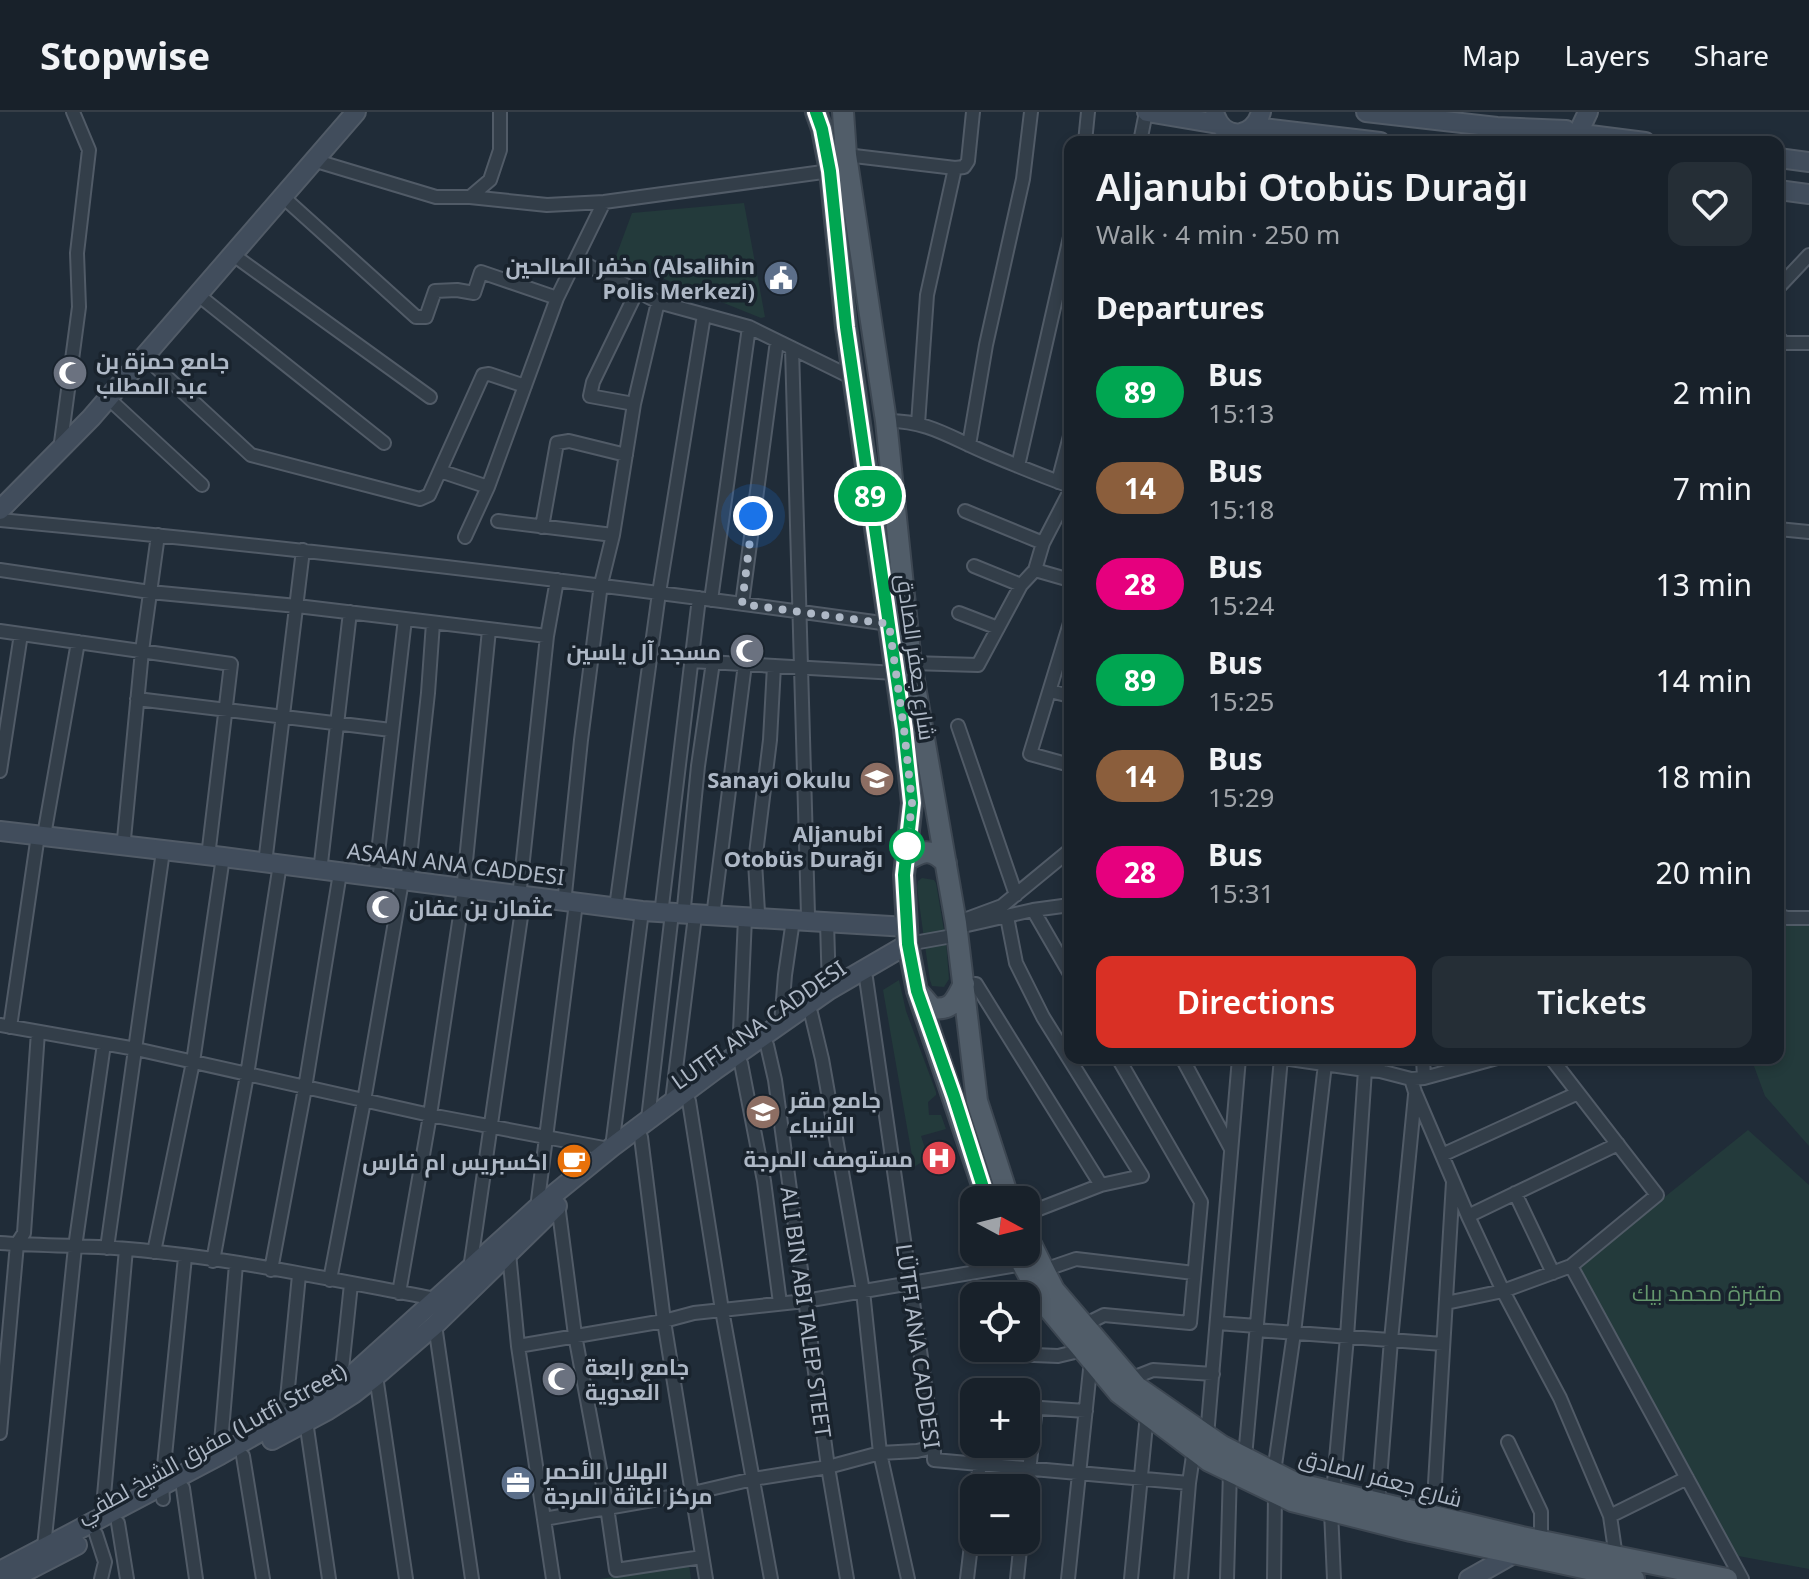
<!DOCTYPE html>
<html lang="en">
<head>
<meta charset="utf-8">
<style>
	body { margin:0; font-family:"Noto Sans",Cairo,sans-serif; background:#252e36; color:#f1f3f6; height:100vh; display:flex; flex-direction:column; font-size:30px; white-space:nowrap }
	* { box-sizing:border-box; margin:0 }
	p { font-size:26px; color:#9fa3a8 }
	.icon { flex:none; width:44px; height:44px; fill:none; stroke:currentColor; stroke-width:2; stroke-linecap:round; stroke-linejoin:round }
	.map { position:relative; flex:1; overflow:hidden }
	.details { position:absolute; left:1064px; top:24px; width:720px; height:928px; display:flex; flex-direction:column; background:#18212a; border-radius:16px; box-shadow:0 4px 12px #0003,0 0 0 2px #363e47 }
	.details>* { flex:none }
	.badge { padding:0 16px; border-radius:26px; font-size:28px; line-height:52px }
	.needle { width:52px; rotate:97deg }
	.controls { position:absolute; left:960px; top:1074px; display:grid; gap:16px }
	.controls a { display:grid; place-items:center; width:80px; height:80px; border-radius:16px; background:#18212a; box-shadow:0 4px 12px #0003,0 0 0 2px #363e47; font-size:40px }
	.you { position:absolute; width:40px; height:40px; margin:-20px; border:6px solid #fff; border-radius:50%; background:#1a73e8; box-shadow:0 0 0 12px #1a73e833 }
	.map>.badge { position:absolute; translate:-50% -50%; box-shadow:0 0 0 4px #fff }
	h2 { padding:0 32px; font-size:30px; line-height:72px }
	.round { display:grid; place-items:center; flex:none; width:84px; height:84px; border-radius:16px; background:#252e36 }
	.headline { display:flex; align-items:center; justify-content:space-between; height:136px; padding:0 32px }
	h1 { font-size:38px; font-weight:600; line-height:60px }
	.action { display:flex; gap:16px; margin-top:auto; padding:16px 32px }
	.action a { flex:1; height:92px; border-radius:16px; background:#d93025; color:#fff; font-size:32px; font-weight:600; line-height:92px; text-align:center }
	.action a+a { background:#252e36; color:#f1f3f6 }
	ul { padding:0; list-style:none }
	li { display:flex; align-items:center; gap:24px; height:96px; padding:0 32px }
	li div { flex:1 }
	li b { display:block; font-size:30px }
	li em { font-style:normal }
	li .badge { min-width:88px; font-weight:700; text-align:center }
	header { display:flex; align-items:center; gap:48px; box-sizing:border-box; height:112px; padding:0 40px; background:#18212a; border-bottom:2px solid #363e47 }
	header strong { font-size:38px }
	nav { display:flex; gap:44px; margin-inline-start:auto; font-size:28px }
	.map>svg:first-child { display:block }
	.green { fill:#233a3b }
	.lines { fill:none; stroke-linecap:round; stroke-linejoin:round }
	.street-casing { stroke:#515b67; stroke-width:16 }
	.secondary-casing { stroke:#515b67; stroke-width:22 }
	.primary-casing { stroke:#3d4752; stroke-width:24 }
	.street { stroke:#333e49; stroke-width:12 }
	.secondary { stroke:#414d5c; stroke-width:18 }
	.primary { stroke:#515d69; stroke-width:20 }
	.line-casing { stroke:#fff; stroke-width:18 }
	.line { stroke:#00a651; stroke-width:12 }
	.walk { stroke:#aeb8c6; stroke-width:8; stroke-dasharray:0 14.4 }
	.stop-dot { fill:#fff; stroke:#00a651; stroke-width:4 }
	.labels { text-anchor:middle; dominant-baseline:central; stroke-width:7; stroke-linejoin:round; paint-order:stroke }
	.poi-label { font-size:22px; font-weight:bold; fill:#aeb8c6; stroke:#19232d; text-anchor:end }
	.street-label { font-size:22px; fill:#aeb8c6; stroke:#19232d }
	.stop-label { font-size:22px; font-weight:bold; fill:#aeb8c6; stroke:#19232d; text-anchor:end }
	.park-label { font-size:22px; fill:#64976d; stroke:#19232d }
</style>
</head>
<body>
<header>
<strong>Stopwise</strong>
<nav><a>Map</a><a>Layers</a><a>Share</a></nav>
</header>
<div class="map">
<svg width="1809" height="1467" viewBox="0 0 1809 1467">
	<rect width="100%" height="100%" fill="#202c38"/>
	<path class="green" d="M744,91L765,205L761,206L615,147L632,101Z
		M922,766L934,768L936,771L945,824L924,827L917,775L918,769Z
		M1778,808L1809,809V1034L1765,984L1751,946H1778Z
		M946,829L949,867L944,875L932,874L930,868L925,834Z
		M899,868L906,899L936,980V983L928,990L929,1003H941L946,1017L921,1024L928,1046L914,1055L883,878Z
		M1748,1018L1809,1073V1457L1733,1443L1579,1154Z
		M689,1452L691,1467H600Z"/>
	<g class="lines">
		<defs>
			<path id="street" d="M1085,30L1088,0
				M1140,30L1146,0
				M846,43L955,56L927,183L918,312
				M313,48L436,85H470L547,93L604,90L830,59
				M955,56L964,55L968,49L973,0
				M282,84L416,205H426L435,179L457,178L474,181L481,160L557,186
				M470,85L490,68L500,38V0
				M232,142L430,285
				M576,147L658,190L749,215L853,266
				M1778,176L1809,143
				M197,182L384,331
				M1778,225L1784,231H1809
				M792,236L808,803
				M144,244L251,343L420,387L429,383L483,263L489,262L525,274
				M108,286L202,373
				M634,292L590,284L593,270L637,179
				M886,309C927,308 951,326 987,341C1015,353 1042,364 1070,374
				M969,333L986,233L1023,67L1031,0
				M60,338L79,195L77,141L89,38L73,0
				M1018,354L1070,125
				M440,359L488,375
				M1058,370L1070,324
				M965,399L1043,431
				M0,408C297,436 593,470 889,512
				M498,409L613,423
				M542,415L557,331L569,329L626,343
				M1778,417L1809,420
				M465,425L488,375L557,186L604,90
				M974,454L1021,473
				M0,458L150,480L297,494L547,524
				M1035,458L1070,468
				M711,488L749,215
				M742,492L777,229
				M959,501L998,516
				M1070,511L1030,642L1070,653
				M0,519L231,552L209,736
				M691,549L896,561
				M911,551L978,553L1021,473L1035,458L1043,431L1070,379
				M1050,579L1070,584
				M137,587L391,618
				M958,614L1016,783
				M0,659L21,522
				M45,718L78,530
				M124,727L142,539L158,423
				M266,743L303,438
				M321,751L350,500
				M376,758L405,507
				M408,763L428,581L433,511
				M464,769L489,518
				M520,776L547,524L557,468
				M565,782L581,628L601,472L613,423L634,292L658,190
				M617,788L659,481L704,203
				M662,794L699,486
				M684,795L698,654L713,550
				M714,797L745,552
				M1033,798L1070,862
				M758,800L755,750L770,628L774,554
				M1778,803L1787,806H1809
				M1007,805L1016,851L1043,905L1142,1064L1101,1073
				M827,810L829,878
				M956,811L1002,794L1070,738
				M963,814L1033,798L1070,793
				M908,832L958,823
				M866,866L934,1335V1348L1189,1371
				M964,872H976L1101,1073L1026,1102
				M811,901L822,947L863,1179L880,1341L908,1467
				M781,912L785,863L793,808
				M0,913L136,937L430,1003L609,1037
				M10,915L38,723
				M767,933L775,968L828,1355L847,1467
				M739,942L745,806
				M1182,946L1231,1037
				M1283,946L1365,958
				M1423,946L1424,966L1411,967L1415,980L1468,1104L1503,1179L1560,1286L1610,1404L1616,1445
				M1551,946L1657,1083L1571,1154L1742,1467
				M741,951L764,1069L780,1191
				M1380,959L1411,967
				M1424,966L1497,946
				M672,989L695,804
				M689,989L722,1198L771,1467
				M648,1007L672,801
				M641,1025L664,1209L706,1467
				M612,1035L642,799
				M1442,1043L1578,981
				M1515,1081L1553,1161
				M558,1092L575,1223L607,1395L616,1458L702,1445
				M537,1096L576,791
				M1468,1104L1618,1032
				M0,1131C43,1134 86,1133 128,1137C231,1146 334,1168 436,1187
				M107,1136L163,739
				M154,1140L193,950L223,745
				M509,1141L518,1234L553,1467
				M213,1149L247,963L280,752
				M470,1157L524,784
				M271,1158L305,976L340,761
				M1044,1158L1076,1147L1194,1161
				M330,1168L364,989L402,769
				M399,1181L430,1003L464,777
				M1446,1191L1503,1179L1571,1154
				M1217,1211L1257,1214
				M435,1213L472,1467
				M1084,1213L1104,1203L1190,1211L1201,1090L1118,946
				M1256,1218L1443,1232
				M518,1234L664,1209L694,1201L805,1189L1023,1152
				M990,1241L1058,1244L1083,1238
				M376,1264L406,1467
				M1130,1267L1153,1258L1213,1262
				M340,1276L351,1172
				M1026,1295L1086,1299
				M285,1307L299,1163
				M306,1309L329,1467
				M0,1321L17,1132L24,1121L38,920
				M1207,1324L1239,946
				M1508,1330L1541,1400V1429
				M220,1343L236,1152
				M243,1344L263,1467
				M1245,1345L1281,946
				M1274,1360L1294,1221L1325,952
				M183,1376L196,1467
				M977,1376L982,1332
				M1333,1381L1347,1225L1365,958L1380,959L1375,946
				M163,1387L162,1374L185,1145
				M1026,1387L1036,1295
				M1378,1392L1391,1228L1415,983
				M1331,1399L1334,1467
				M1610,1404L1687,1366
				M1433,1405L1453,1070
				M102,1406L126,1137
				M544,1407L693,1381L753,1367L828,1355L880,1341L917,1339L934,1335
				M118,1411L127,1467
				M96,1422L105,1450L101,1467
				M44,1435L75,1135L104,932
				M967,1467L974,1408
				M1017,1467L1021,1428
				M1068,1467L1091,1248
				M1131,1467L1147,1302
				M1181,1467L1189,1371L1194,1337
				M1227,1467L1230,1359
				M1274,1467L1275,1381"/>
			<path id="secondary" d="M1147,0L1218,12
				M1366,0L1497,15L1566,18
				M1215,3C1224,29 1254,27 1261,0
				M1254,15L1380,30
				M1580,17L1588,0
				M1590,23L1645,30
				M1778,46L1809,50
				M1778,78L1809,82
				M0,398L91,306L356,0
				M0,719L223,745L642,799L907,815
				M272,1328L328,1298L353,1282L376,1264L435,1213L557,1094
				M0,1459L220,1343L340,1274L537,1096L612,1035L715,958L829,878L908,832
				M15,1465L77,1433
				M1469,1467L1515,1441"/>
			<path id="primary" d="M816,0L822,17L830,59L846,215L904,617L912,691L904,763L908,832L917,879L987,1088
				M843,0L846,43L886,309L911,551L956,811L977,989L1009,1088
				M906,749C922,739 931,735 946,751
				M920,882L932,896C953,899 955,888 964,872
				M1026,1122L1054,1178L1137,1275L1222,1334L1295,1371L1522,1425L1727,1467
				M1016,1140L1044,1191L1119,1281L1209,1349L1292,1389L1411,1419L1634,1467"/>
		</defs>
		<use href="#street" class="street-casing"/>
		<use href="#secondary" class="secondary-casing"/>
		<use href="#primary" class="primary-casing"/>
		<use href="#street" class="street"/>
		<use href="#secondary" class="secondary"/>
		<use href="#primary" class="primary"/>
	</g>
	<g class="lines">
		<defs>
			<path id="line" d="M816,0L822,17L830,59L846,215L904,617L912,691L904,763L908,832L917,879L954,984L987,1088"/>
		</defs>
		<use href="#line" class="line-casing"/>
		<use href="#line" class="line"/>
		<path class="walk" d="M753,404L742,492L889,512L904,617L912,691L907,734"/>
	</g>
	<defs>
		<symbol id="civic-disc" viewBox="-11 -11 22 22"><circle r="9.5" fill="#5c6f8a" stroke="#19232d"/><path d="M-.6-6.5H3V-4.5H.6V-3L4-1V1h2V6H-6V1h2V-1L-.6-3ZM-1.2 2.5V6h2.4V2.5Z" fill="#fff"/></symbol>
		<symbol id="mosque-disc" viewBox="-11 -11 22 22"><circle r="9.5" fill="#6b7280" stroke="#19232d"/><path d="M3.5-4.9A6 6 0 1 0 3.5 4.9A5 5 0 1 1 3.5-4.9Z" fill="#fff"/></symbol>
		<symbol id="school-disc" viewBox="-11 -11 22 22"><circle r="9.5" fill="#8d6e63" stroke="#19232d"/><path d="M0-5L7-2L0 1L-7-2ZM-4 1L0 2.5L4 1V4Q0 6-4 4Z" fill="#fff"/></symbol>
		<symbol id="hospital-disc" viewBox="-11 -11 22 22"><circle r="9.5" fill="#e0444e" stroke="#19232d"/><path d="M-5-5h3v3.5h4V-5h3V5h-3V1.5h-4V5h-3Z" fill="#fff"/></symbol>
		<symbol id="cafe-disc" viewBox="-11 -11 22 22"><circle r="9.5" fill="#e8710a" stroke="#19232d"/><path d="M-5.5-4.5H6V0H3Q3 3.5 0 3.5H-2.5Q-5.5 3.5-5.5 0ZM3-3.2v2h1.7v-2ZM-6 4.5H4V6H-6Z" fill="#fff"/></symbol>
		<symbol id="office-disc" viewBox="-11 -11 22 22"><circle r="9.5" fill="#5c6f8a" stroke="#19232d"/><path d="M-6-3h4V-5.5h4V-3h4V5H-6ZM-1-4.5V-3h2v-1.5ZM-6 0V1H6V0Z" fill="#fff"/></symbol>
	</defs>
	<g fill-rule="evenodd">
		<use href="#civic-disc" x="761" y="146" width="40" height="40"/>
		<use href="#mosque-disc" x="50" y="241" width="40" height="40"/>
		<use href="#mosque-disc" x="727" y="519" width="40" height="40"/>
		<use href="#school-disc" x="857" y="647" width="40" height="40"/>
		<use href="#mosque-disc" x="363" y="775" width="40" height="40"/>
		<use href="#school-disc" x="743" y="980" width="40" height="40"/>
		<use href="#hospital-disc" x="919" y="1026" width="40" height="40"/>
		<use href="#cafe-disc" x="554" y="1029" width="40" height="40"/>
		<use href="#mosque-disc" x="539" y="1247" width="40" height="40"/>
		<use href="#office-disc" x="498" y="1351" width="40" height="40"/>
	</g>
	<circle class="stop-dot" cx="907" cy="734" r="16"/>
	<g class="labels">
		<g class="poi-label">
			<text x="755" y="153">مخفر الصالحين (Alsalihin<tspan x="755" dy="25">Polis Merkezi)</tspan></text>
			<text x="96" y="248" text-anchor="start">جامع حمزة بن<tspan x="96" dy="25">عبد المطلب</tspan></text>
			<text x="721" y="539">مسجد آل ياسين</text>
			<text x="851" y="667">Sanayi Okulu</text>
			<text x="409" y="795" text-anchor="start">عثمان بن عفان</text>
			<text x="789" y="987" text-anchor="start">جامع مقر<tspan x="789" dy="25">الانبياء</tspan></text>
			<text x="913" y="1046">مستوصف المرجة</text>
			<text x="548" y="1049">اكسبريس ام فارس</text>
			<text x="585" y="1254" text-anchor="start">جامع رابعة<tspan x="585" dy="25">العدوية</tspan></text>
			<text x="544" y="1358" text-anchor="start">الهلال الأحمر<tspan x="544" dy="25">مركز اغاثة المرجة</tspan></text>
		</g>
		<g class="street-label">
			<text transform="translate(917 545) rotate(82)">شارع جعفر الصادق</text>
			<text transform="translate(456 751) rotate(7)">ASAAN ANA CADDESI</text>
			<text transform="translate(758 912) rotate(-35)">LUTFI ANA CADDESI</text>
			<text transform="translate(807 1200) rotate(82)">ALI BIN ABI TALEP STEET</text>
			<text transform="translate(919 1234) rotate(82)">LÜTFI ANA CADDESI</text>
			<text transform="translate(211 1330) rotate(-29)">مفرق الشيخ لطفي (Lutfi Street)</text>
			<text transform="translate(1381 1365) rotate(15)">شارع جعفر الصادق</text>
		</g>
		<g class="stop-label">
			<text x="883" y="721">Aljanubi<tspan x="883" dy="25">Otobüs Durağı</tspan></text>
		</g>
		<g class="park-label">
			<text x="1707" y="1180">مقبرة محمد بيك</text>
		</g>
	</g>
</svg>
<div class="controls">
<a><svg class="needle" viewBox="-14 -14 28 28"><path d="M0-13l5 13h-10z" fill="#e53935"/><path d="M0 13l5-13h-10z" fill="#9fa3a8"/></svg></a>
<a><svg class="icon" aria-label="locate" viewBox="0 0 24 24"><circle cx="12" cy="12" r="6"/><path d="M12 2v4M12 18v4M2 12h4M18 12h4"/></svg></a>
<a>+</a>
<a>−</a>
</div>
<div class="you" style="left:753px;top:404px"></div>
<b class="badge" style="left:870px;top:384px;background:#00a651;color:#fff">89</b>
<section class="details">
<div class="headline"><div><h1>Aljanubi Otobüs Durağı</h1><p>Walk · 4 min · 250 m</p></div><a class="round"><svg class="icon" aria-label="heart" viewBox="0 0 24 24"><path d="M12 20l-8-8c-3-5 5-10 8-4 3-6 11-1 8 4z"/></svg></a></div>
<h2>Departures</h2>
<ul>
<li><span class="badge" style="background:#00a651;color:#fff">89</span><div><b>Bus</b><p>15:13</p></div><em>2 min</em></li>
<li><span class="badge" style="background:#8b5e3c;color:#fff">14</span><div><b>Bus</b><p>15:18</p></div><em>7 min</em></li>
<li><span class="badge" style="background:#e6007e;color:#fff">28</span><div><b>Bus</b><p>15:24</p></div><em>13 min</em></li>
<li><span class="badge" style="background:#00a651;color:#fff">89</span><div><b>Bus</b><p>15:25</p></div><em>14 min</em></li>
<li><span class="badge" style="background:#8b5e3c;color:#fff">14</span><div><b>Bus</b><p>15:29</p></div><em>18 min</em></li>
<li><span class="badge" style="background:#e6007e;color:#fff">28</span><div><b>Bus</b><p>15:31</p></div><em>20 min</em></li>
</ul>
<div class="action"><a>Directions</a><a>Tickets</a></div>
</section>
</div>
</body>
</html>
